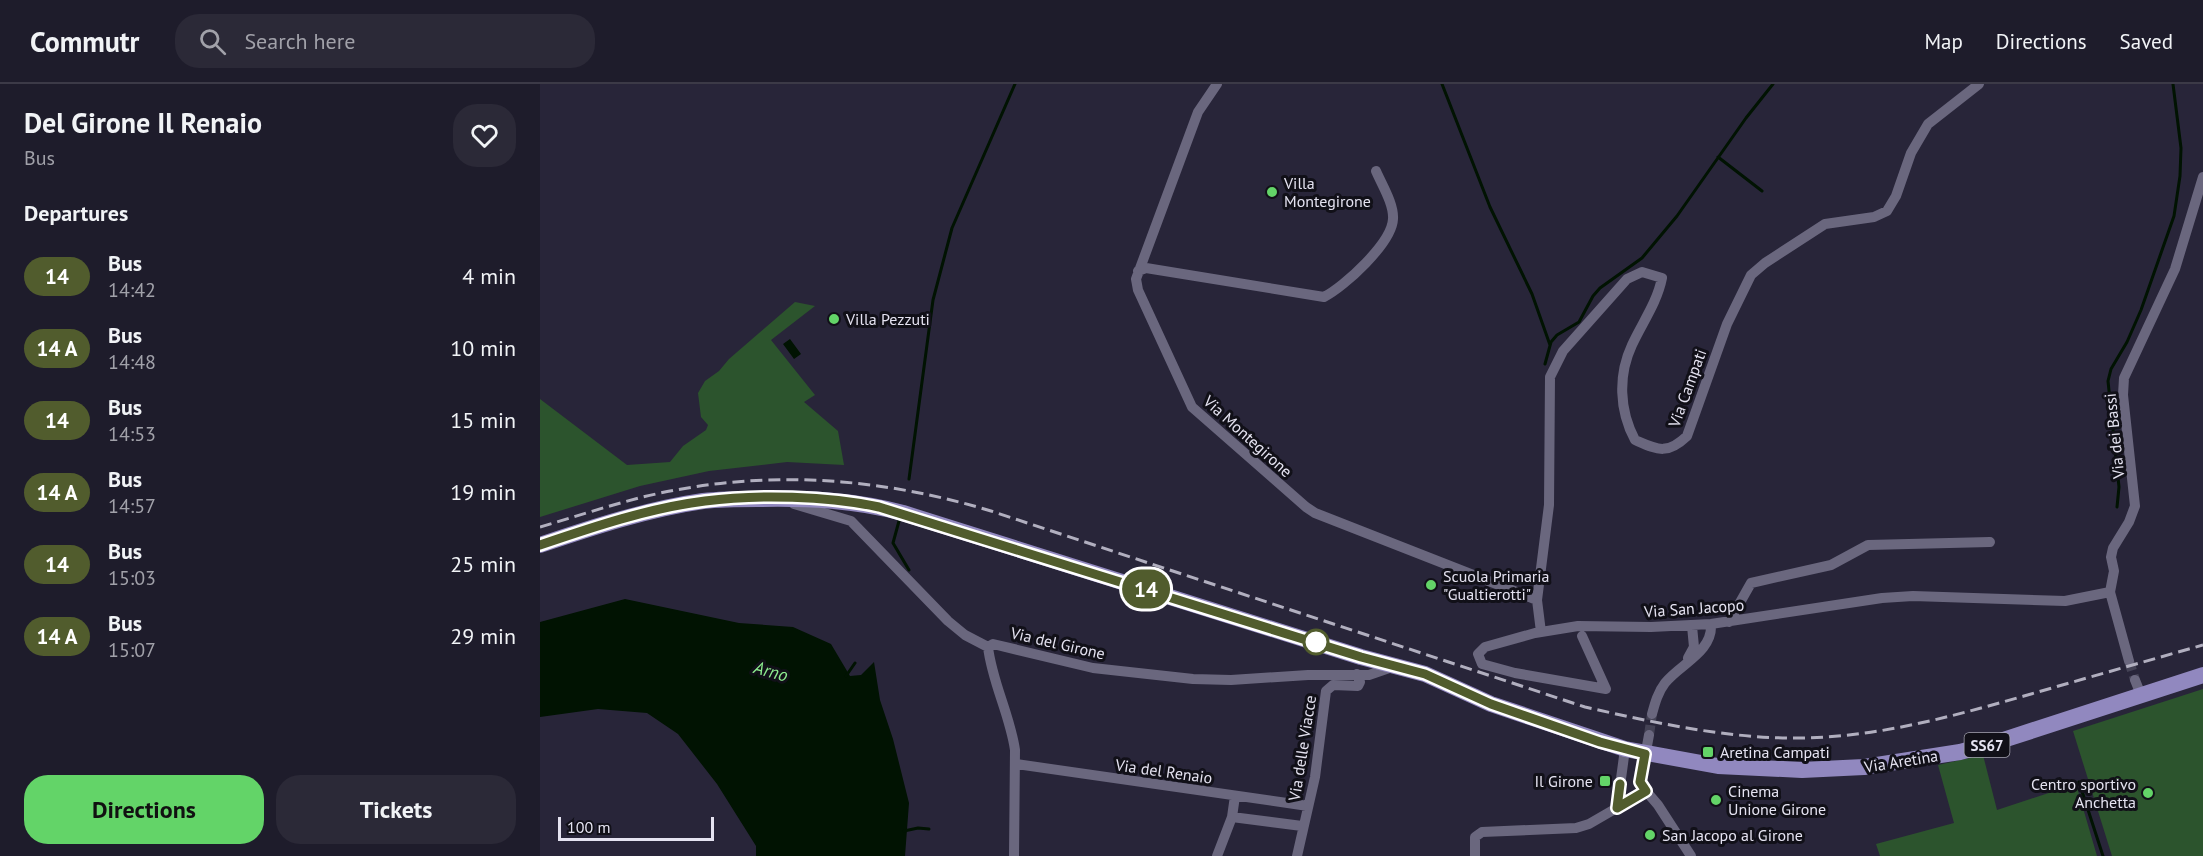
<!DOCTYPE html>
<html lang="en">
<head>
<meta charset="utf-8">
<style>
	body { margin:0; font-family:"PT Sans",sans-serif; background:#2b2937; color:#f1f3f6; height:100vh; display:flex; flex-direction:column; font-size:22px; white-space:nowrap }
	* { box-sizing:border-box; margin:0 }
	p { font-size:20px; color:#a1a1a9 }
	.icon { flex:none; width:33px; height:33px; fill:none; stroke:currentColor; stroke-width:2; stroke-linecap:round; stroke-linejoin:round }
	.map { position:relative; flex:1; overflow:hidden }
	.panel { display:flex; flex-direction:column; background:#1e1c2b; width:540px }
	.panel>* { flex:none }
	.badge { padding:0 12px; border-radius:20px; font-size:21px; line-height:39px }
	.scale { position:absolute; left:18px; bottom:15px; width:156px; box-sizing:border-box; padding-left:6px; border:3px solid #e5e3f1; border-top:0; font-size:16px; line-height:21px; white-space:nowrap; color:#e5e3f1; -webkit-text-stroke:4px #111018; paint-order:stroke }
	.map>.badge { position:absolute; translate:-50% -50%; box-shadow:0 0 0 3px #fff }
	h2 { padding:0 24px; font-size:22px; line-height:54px }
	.round { display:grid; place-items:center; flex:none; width:63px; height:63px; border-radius:24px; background:#2b2937 }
	.overview { display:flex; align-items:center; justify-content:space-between; height:102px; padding:0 24px }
	h1 { font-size:28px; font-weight:600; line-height:45px }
	.cta { display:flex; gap:12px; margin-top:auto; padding:12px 24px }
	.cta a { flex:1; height:69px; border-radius:24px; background:#63d468; color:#111; font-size:24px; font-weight:600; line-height:69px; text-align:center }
	.cta a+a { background:#2b2937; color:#f1f3f6 }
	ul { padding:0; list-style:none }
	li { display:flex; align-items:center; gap:18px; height:72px; padding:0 24px }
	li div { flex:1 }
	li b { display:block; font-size:22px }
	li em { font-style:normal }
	li .badge { min-width:66px; font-weight:700; text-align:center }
	header { display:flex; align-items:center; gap:36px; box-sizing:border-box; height:84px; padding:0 30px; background:#1e1c2b; border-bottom:2px solid #3c3a47 }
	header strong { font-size:28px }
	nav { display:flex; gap:33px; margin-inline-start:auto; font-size:21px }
	.search { width:420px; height:54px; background:#2b2937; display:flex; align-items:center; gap:15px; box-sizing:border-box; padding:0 21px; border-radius:24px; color:#a1a1a9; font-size:22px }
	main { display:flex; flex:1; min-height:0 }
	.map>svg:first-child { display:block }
	.green { fill:#2c542d }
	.water { fill:#011302 }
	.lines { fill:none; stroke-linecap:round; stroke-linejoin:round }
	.stream { stroke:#011302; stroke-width:3 }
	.street-tunnel { stroke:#444255; stroke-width:10; stroke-dasharray:10 5; stroke-linecap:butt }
	.street { stroke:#6a677e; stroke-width:10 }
	.primary { stroke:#9188bf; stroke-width:16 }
	.rail { stroke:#b1afbf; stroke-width:3; stroke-dasharray:12 6; stroke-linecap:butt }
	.line-casing { stroke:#fff; stroke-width:14 }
	.line { stroke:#515c2d; stroke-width:9 }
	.poi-dot { fill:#63d468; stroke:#111018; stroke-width:2 }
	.stop-dot { fill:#fff; stroke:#515c2d; stroke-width:3 }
	.labels { text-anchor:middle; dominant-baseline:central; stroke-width:6; stroke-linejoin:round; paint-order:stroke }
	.shield { fill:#111018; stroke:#a5a4b0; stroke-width:1.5 }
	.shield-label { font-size:15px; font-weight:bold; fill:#e5e3f1 }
	.poi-label { font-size:16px; fill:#e5e3f1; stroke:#111018; text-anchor:start }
	.street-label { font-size:16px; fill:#e5e3f1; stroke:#111018 }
	.water-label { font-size:18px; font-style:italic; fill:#8dec8f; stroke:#111018 }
</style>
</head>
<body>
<header>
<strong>Commutr</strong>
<div class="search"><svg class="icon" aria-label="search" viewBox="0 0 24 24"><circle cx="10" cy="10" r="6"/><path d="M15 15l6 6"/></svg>Search here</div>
<nav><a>Map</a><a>Directions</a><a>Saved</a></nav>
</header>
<main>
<section class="panel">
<div class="overview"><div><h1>Del Girone Il Renaio</h1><p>Bus</p></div><a class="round"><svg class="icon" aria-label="heart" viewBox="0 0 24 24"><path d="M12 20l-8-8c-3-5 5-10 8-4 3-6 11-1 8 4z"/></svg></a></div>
<h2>Departures</h2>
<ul>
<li><span class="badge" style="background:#515c2d;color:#fff">14</span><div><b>Bus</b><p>14:42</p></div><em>4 min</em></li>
<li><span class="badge" style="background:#515c2d;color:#fff">14 A</span><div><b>Bus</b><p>14:48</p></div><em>10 min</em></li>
<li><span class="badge" style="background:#515c2d;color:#fff">14</span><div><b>Bus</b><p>14:53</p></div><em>15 min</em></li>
<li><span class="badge" style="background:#515c2d;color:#fff">14 A</span><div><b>Bus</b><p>14:57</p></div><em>19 min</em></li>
<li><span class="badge" style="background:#515c2d;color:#fff">14</span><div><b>Bus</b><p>15:03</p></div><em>25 min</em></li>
<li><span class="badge" style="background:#515c2d;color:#fff">14 A</span><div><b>Bus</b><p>15:07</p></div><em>29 min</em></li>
</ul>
<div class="cta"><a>Directions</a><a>Tickets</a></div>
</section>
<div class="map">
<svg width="1663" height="772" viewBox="0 0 1663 772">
	<rect width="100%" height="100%" fill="#282539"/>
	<path class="green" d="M255,218L275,222L231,256L275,311L264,318L298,347L304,381L247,378L169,387L100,402L0,433V315L87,381L130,378L143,362L166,346L168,341L161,333L158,309L165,297L179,287L189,275Z
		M1663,605V772H1572L1533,647Z
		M1443,671L1457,726L1536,700L1557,772H1340L1336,760L1414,739L1398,681Z"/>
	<path class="water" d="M250,255L261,270L254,275L243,260Z
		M85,515L199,539L253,543L291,560L310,592L321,591L334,578L340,616L353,655L369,719L365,772H216V762L177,700L138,650L107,629L58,625L0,633V538Z"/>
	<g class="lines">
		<path class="stream" d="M902,0L950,123L992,210L1010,261
			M1178,73L1222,107
			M1005,280L1011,258L1017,251L1039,238L1053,212L1060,204L1102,174L1137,132L1206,34L1233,0
			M369,395L393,216L412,144L475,0
			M1577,423L1579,403L1568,297L1571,285L1587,258L1601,226L1634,132L1640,92L1641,64L1633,0
			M359,437L353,459L369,486
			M306,592L315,579
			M1539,698L1563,772
			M364,747L378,744L389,745"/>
		<path class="street-tunnel" d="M1589,577L1595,596
			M1109,651L1112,630"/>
		<path class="street" d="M677,0L658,28L596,195L598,206L652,323L766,423L775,429L997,516
			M598,187L606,184L784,213C804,203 852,159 853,135C854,120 842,101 836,87
			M254,420L311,437L408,537L425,551L448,563L453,560L553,584L653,595L691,596L768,591H829L855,582
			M1189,538L1211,499L1291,481L1328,461L1450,458
			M1001,548L997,516L1009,421L1010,293L1023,267L1087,195L1102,188L1122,194C1117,219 1102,239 1092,261C1078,291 1079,326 1095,356C1118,366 1127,371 1147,352L1187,240L1211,191L1225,179L1285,140L1334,133L1347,127L1356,112L1371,69L1388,40L1439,0
			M1042,552L1066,605
			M448,563C452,598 470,631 475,666L474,772
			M1148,574L1154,563L1152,542
			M1589,577L1570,508L1574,487L1571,473L1573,464L1589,438L1595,422L1583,311L1584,294L1635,185L1663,93
			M1595,596L1601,611
			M1066,605L975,589L942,580L938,570L945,563L995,549L1038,542L1111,543L1171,540L1342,514L1373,512L1525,517L1570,508
			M1112,630C1115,619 1118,608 1125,599C1140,580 1173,568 1171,540
			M1109,651L1100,700L1118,721L1151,772
			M476,680L768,722
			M695,712L692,733L762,742
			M1077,724L1085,665
			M677,772L692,733
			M757,772L775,693L786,607L793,601L818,602L820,598L817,590
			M935,772V753L942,748L1036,744L1049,740L1106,707"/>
		<path class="primary" d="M0,461C53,443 108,425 163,417C182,415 200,415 218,415C268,414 315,416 363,429L821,573L885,590L951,620L1085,665L1178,682L1262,686L1324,683L1420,668L1457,658L1663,591"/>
		<path class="rail" d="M0,443C45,430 90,414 136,406C242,386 349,396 451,427L1045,623C1116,639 1188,655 1261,654C1338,653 1410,633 1484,612C1543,595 1603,578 1663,561"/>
	</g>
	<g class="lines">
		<defs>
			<path id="line" d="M0,461C53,443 109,424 165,417C217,410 288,412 339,423L821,573L885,590L951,620L1060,658L1105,670L1100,698L1106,707L1077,724L1080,700"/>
		</defs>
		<use href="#line" class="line-casing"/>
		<use href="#line" class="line"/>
	</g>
	<g class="poi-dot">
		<circle cx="732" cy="108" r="6"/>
		<circle cx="294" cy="235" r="6"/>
		<circle cx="891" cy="501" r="6"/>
		<rect x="1162" y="662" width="12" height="12" rx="3"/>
		<rect x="1059" y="691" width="12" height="12" rx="3"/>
		<circle cx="1608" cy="709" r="6"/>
		<circle cx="1176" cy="716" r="6"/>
		<circle cx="1110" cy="751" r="6"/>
	</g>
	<circle class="stop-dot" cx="776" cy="558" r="12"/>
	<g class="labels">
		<rect class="shield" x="1424.5" y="649" width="45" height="24" rx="4.5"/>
		<g class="shield-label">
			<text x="1447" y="661">SS67</text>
		</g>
		<g class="poi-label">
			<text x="744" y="99">Villa<tspan x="744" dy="18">Montegirone</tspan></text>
			<text x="306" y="235">Villa Pezzuti</text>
			<text x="903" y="492">Scuola Primaria<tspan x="903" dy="18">"Gualtierotti"</tspan></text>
			<text x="1180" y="668">Aretina Campati</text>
			<text x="1053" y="697" text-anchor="end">Il Girone</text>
			<text x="1596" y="700" text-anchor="end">Centro sportivo<tspan x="1596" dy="18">Anchetta</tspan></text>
			<text x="1188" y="707">Cinema<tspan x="1188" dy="18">Unione Girone</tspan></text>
			<text x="1122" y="751">San Jacopo al Girone</text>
		</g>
		<g class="street-label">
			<text transform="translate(1147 304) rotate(-70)">Via Campati</text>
			<text transform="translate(708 352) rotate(42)">Via Montegirone</text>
			<text transform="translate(1574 352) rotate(-96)">Via dei Bassi</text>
			<text transform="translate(1154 524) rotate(-4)">Via San Jacopo</text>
			<text transform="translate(518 559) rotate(13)">Via del Girone</text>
			<text transform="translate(762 664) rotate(-81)">Via delle Viacce</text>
			<text transform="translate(1361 677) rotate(-9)">Via Aretina</text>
			<text transform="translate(624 687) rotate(8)">Via del Renaio</text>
		</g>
		<g class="water-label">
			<text transform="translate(231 587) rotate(15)">Arno</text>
		</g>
	</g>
</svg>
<div class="scale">100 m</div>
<b class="badge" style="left:606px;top:505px;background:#515c2d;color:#fff">14</b>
</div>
</main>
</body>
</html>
